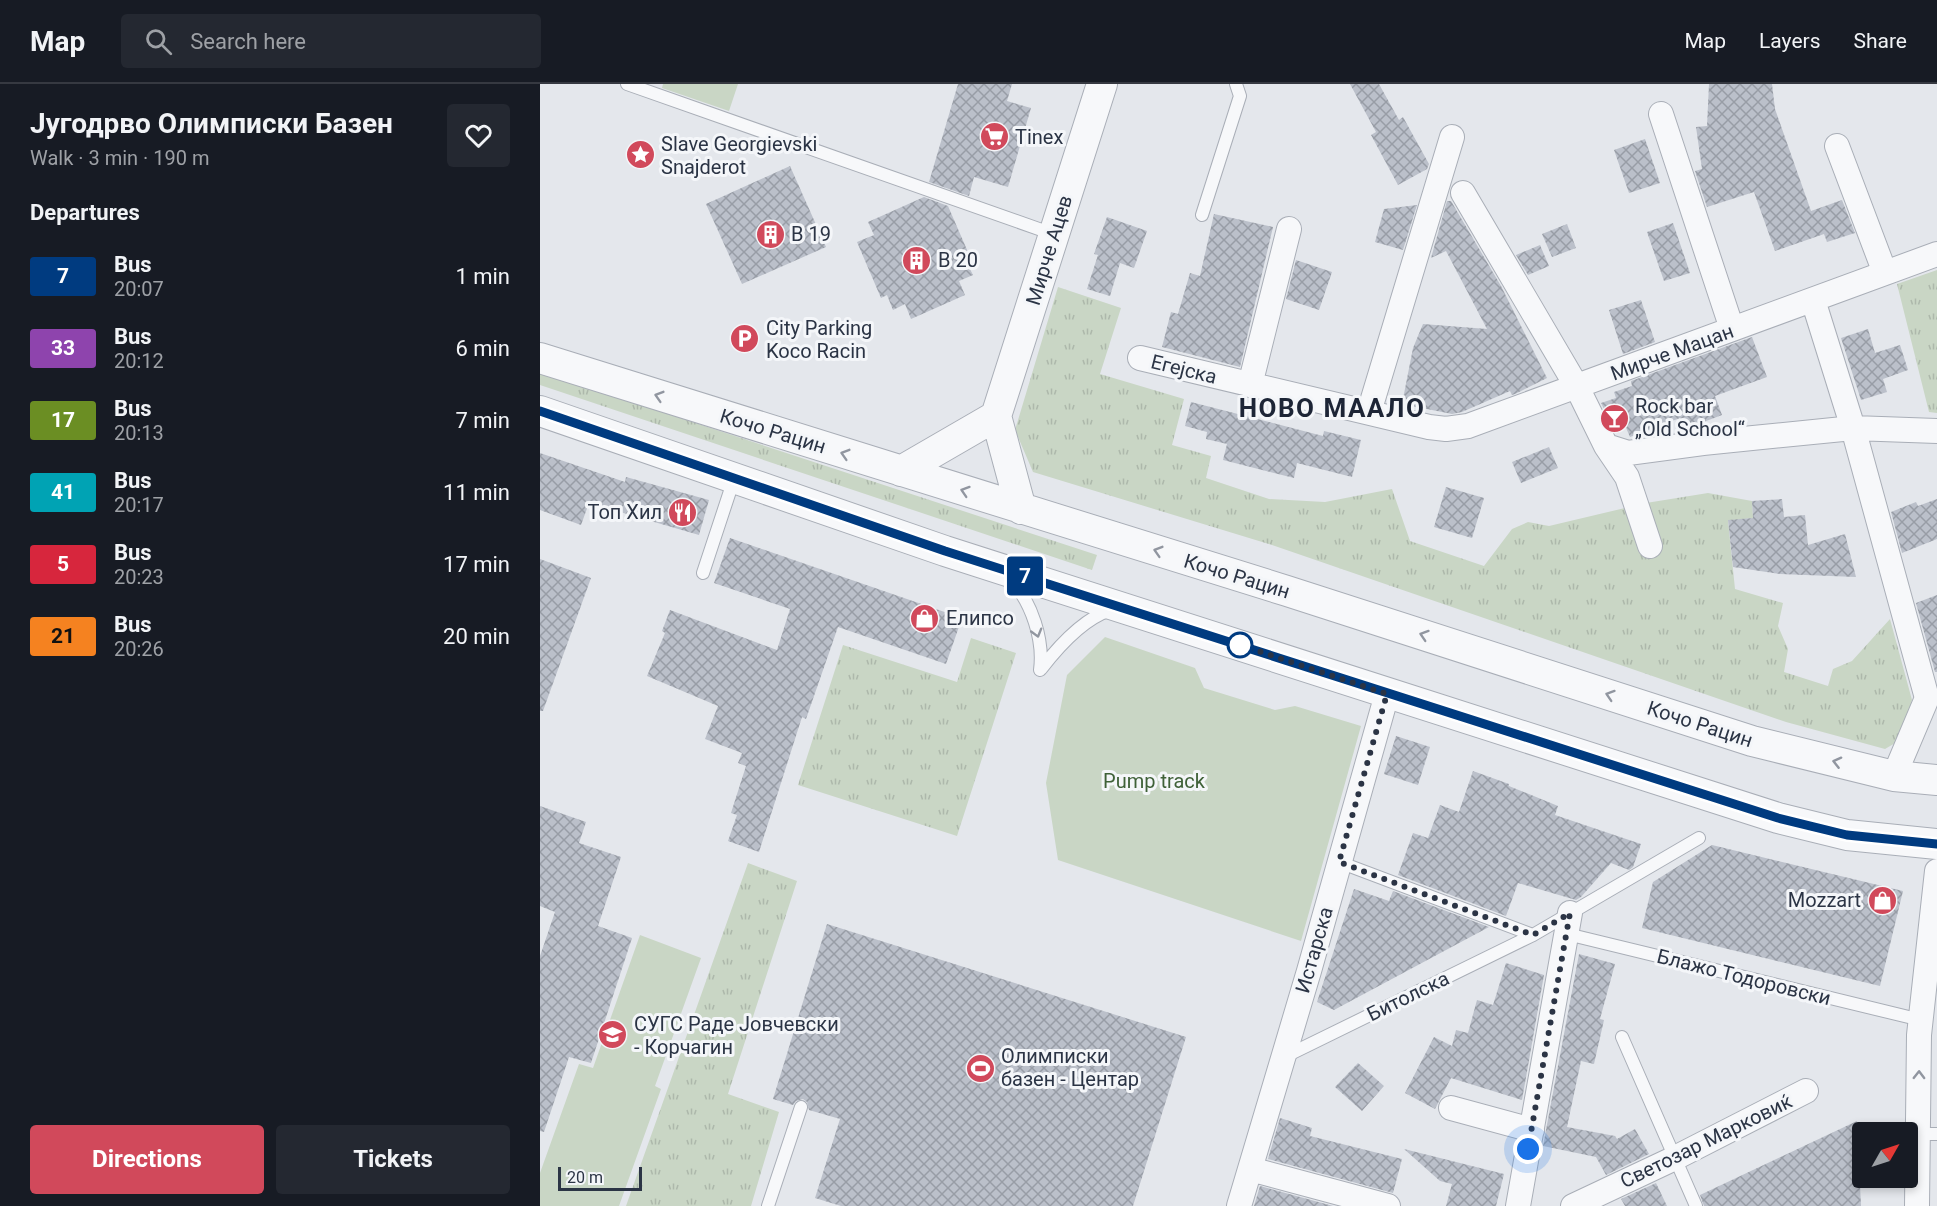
<!DOCTYPE html>
<html lang="en">
<head>
<meta charset="utf-8">
<style>
	body { margin:0; font-family:Roboto,sans-serif; background:#242831; color:#f1f3f6; height:100vh; display:flex; flex-direction:column; font-size:22px; white-space:nowrap }
	* { box-sizing:border-box; margin:0 }
	p { font-size:20px; color:#9ea1a6 }
	.icon { flex:none; width:33px; height:33px; fill:none; stroke:currentColor; stroke-width:2; stroke-linecap:round; stroke-linejoin:round }
	.map { position:relative; flex:1; overflow:hidden }
	.panel { display:flex; flex-direction:column; background:#171b24; width:540px }
	.panel>* { flex:none }
	.badge { padding:0 12px; border-radius:4px; font-size:21px; line-height:39px }
	.needle { width:39px; rotate:51deg }
	.tools { position:absolute; left:1312px; top:1038px; display:grid; gap:12px }
	.tools a { display:grid; place-items:center; width:66px; height:66px; border-radius:6px; background:#171b24; box-shadow:0 3px 9px #0003; font-size:30px }
	.scale { position:absolute; left:18px; bottom:15px; width:84px; box-sizing:border-box; padding-left:6px; border:3px solid #2b3445; border-top:0; font-size:16px; line-height:21px; white-space:nowrap; color:#2b3445; -webkit-text-stroke:4px #f4f6f9; paint-order:stroke }
	.you { position:absolute; width:30px; height:30px; margin:-15px; border:4px solid #fff; border-radius:50%; background:#1a73e8; box-shadow:0 0 0 9px #1a73e833 }
	.map>.badge { position:absolute; translate:-50% -50%; box-shadow:0 0 0 3px #fff }
	h2 { padding:0 30px; font-size:22px; line-height:54px }
	.round { display:grid; place-items:center; flex:none; width:63px; height:63px; border-radius:6px; background:#242831 }
	.head { display:flex; align-items:center; justify-content:space-between; height:102px; padding:0 30px }
	h1 { font-size:28px; font-weight:700; line-height:45px }
	.action { display:flex; gap:12px; margin-top:auto; padding:12px 30px }
	.action a { flex:1; height:69px; border-radius:6px; background:#d1495b; color:#fff; font-size:24px; font-weight:700; line-height:69px; text-align:center }
	.action a+a { background:#242831; color:#f1f3f6 }
	ul { padding:0; list-style:none }
	li { display:flex; align-items:center; gap:18px; height:72px; padding:0 30px }
	li div { flex:1 }
	li b { display:block; font-size:22px }
	li em { font-style:normal }
	li .badge { min-width:66px; font-weight:700; text-align:center }
	header { display:flex; align-items:center; gap:36px; box-sizing:border-box; height:84px; padding:0 30px; background:#171b24; border-bottom:2px solid #363941 }
	header strong { font-size:28px }
	nav { display:flex; gap:33px; margin-inline-start:auto; font-size:21px }
	.search { width:420px; height:54px; background:#242831; display:flex; align-items:center; gap:15px; box-sizing:border-box; padding:0 21px; border-radius:6px; color:#9ea1a6; font-size:22px }
	main { display:flex; flex:1; min-height:0 }
	.map>svg:first-child { display:block }
	.grass { fill:url(#grass-tufts) }
	.park { fill:#c9d6c5 }
	.building { fill:url(#building-cross-hatch) }
	.lines { fill:none; stroke-linecap:round; stroke-linejoin:round }
	.service-casing { stroke:#a9aeb7; stroke-width:14 }
	.minor-casing { stroke:#a9aeb7; stroke-width:26 }
	.tertiary-casing { stroke:#a9aeb7; stroke-width:32 }
	.service { stroke:#f7f8fa; stroke-width:12 }
	.minor { stroke:#f7f8fa; stroke-width:24 }
	.tertiary { stroke:#f7f8fa; stroke-width:30 }
	.oneway { stroke:#9196a0 }
	.line-casing { stroke:#fff; stroke-width:14 }
	.line { stroke:#003b80; stroke-width:9 }
	.walk { stroke:#2b3445; stroke-width:6; stroke-dasharray:0 10.8 }
	.stop-dot { fill:#fff; stroke:#003b80; stroke-width:3 }
	.labels { text-anchor:middle; dominant-baseline:central; stroke-width:6; stroke-linejoin:round; paint-order:stroke }
	.poi-label { font-size:20px; fill:#2b3445; stroke:#f4f6f9; text-anchor:start }
	.street-label { font-size:20px; fill:#2b3445; stroke:#f4f6f9 }
	.park-label { font-size:20px; fill:#3f6138; stroke:#f4f6f9 }
	.district-label { font-size:26px; font-weight:bold; letter-spacing:1.5px; fill:#1d2536; stroke:#f4f6f9 }
</style>
</head>
<body>
<header>
<strong>Map</strong>
<div class="search"><svg class="icon" aria-label="search" viewBox="0 0 24 24"><circle cx="10" cy="10" r="6"/><path d="M15 15l6 6"/></svg>Search here</div>
<nav><a>Map</a><a>Layers</a><a>Share</a></nav>
</header>
<main>
<section class="panel">
<div class="head"><div><h1>Југодрво Олимписки Базен</h1><p>Walk · 3 min · 190 m</p></div><a class="round"><svg class="icon" aria-label="heart" viewBox="0 0 24 24"><path d="M12 20l-8-8c-3-5 5-10 8-4 3-6 11-1 8 4z"/></svg></a></div>
<h2>Departures</h2>
<ul>
<li><span class="badge" style="background:#003b80;color:#fff">7</span><div><b>Bus</b><p>20:07</p></div><em>1 min</em></li>
<li><span class="badge" style="background:#8e44ad;color:#fff">33</span><div><b>Bus</b><p>20:12</p></div><em>6 min</em></li>
<li><span class="badge" style="background:#6b8e23;color:#fff">17</span><div><b>Bus</b><p>20:13</p></div><em>7 min</em></li>
<li><span class="badge" style="background:#00a3b4;color:#fff">41</span><div><b>Bus</b><p>20:17</p></div><em>11 min</em></li>
<li><span class="badge" style="background:#d7263d;color:#fff">5</span><div><b>Bus</b><p>20:23</p></div><em>17 min</em></li>
<li><span class="badge" style="background:#f58220;color:#111">21</span><div><b>Bus</b><p>20:26</p></div><em>20 min</em></li>
</ul>
<div class="action"><a>Directions</a><a>Tickets</a></div>
</section>
<div class="map">
<svg width="1397" height="1122" viewBox="0 0 1397 1122">
	<defs>
		<pattern id="grass-tufts" width="24" height="20" patternUnits="userSpaceOnUse" patternTransform="scale(1.5)"><rect width="24" height="20" fill="#c9d6c5"/><path d="M3 7l-1-3M5 7V3M7 7l1-3M15 17l-1-3M17 17v-4M19 17l1-3" fill="none" stroke="#adb8ab"/></pattern>
		<pattern id="building-cross-hatch" width="8" height="8" patternUnits="userSpaceOnUse" patternTransform="scale(1.5)"><rect width="8" height="8" fill="#bbc0ca"/><path d="M0 0l8 8M0 8l8-8" fill="none" stroke="#989da6"/></pattern>
	</defs>
	<rect width="100%" height="100%" fill="#e4e7ec"/>
	<path class="grass" d="M1397,186V329L1389,328L1357,200Z
		M518,203L581,224L560,290L644,315L632,361L671,372L666,394L729,415L785,418L852,405L870,457L944,482L972,445L988,438L1009,442L1106,419L1168,409L1212,417L1213,434L1188,437L1195,505L1243,519L1238,542L1248,565L1244,588L1288,602L1293,585L1312,577L1350,535L1372,616L1362,655L1345,665L1246,638L732,461L493,388L475,346Z
		M0,288L557,471L552,486L0,301Z
		M431,554L476,569L417,752L258,701L303,561L417,598Z
		M208,779L257,797L188,1010L239,1028L211,1122H86Z"/>
	<path class="park" d="M123,0H198L189,27L122,4Z
		M565,553L655,584L664,604L735,626L755,622L821,642L761,857L518,776L506,699L527,591Z
		M100,851L161,874L115,1002L121,1005L79,1122H0V1089L39,980L53,984Z"/>
	<path class="building" d="M418,0H472L467,17L491,24L468,103L434,93L429,112L389,98Z
		M810,0H839L859,36L863,33L889,80L887,85L858,101L831,51L836,48Z
		M1169,0H1232L1235,25L1271,127L1302,116L1315,149L1287,158L1284,150L1235,167L1214,108L1167,123L1155,87L1162,85L1156,43L1167,42Z
		M1105,55L1120,99L1089,109L1074,66Z
		M250,82L286,163L202,200L166,120Z
		M384,113L408,122L431,175L426,177L433,191L419,197L425,211L371,235L365,220L353,226L347,211L341,214L317,158L334,151L328,138Z
		M907,117H911L961,202L1007,294L975,310L972,311L970,307L922,328L912,330L862,320L873,264L883,240L947,245L906,167L891,174Z
		M877,121L863,166L835,158L844,125Z
		M674,130L733,143L700,283L622,263L631,228L638,230L650,189L660,192Z
		M567,133L607,147L594,184L580,179L570,212L547,205L558,171L554,170Z
		M1133,139L1150,189L1124,197L1107,148Z
		M1027,140L1036,164L1012,173L1002,150Z
		M1000,161L1009,182L988,191L976,171Z
		M756,176L792,188L779,226L746,215Z
		M1101,216L1115,258L1083,270L1069,226Z
		M1328,245L1335,269L1360,261L1368,286L1343,295L1347,308L1321,316L1301,254Z
		M1212,253L1227,293L1175,312L1182,331L1145,345L1140,334L1090,353L1084,339L1073,343L1061,319L1076,314L1074,308L1092,302L1091,297Z
		M651,318L783,352L784,347L821,356L812,393L757,379L754,394L683,376L687,360L666,355L667,348L645,342Z
		M1009,363L1018,384L981,399L972,378Z
		M0,369L85,398L86,393L169,416L159,451L49,419L41,441L0,426Z
		M906,403L944,414L932,454L894,443Z
		M1242,415L1244,433L1265,431L1268,461L1305,450L1316,493L1240,490L1193,483L1188,436L1213,434L1212,417Z
		M1397,415V455L1362,469L1351,428L1376,418L1378,422Z
		M190,454L422,534L406,580L298,543L266,635L262,633L219,768L188,757L197,731L191,729L206,682L198,679L202,669L165,655L178,622L107,592L125,549L122,547L130,526L237,566L250,525L174,499Z
		M0,475L51,494L3,627H0Z
		M1397,511V588H1395L1376,519Z
		M856,652L890,663L878,701L844,690Z
		M933,687L969,700V702L1018,722L1015,731L1101,760L1093,783L1089,786L1071,779L1041,813L1036,816L978,799L966,832L858,791L873,749L888,754L900,721L919,728Z
		M0,722L46,738L39,759L81,773L58,842L92,854L51,979L29,973L4,1048L0,1047V872L15,828L0,822Z
		M1172,761L1363,807L1340,902L1102,844L1113,798Z
		M814,805L849,817L853,807L949,843L794,926L777,918Z
		M287,840L646,953L593,1122H301L275,1114L300,1035L269,1026L267,1018L263,1015L256,1017L253,1021L233,1015Z
		M1039,870L1075,880L1060,935L1064,936L1054,980L1041,977L1027,1043L1075,1052L1077,1055L1095,1045L1109,1070L1066,1091L1056,1073L1003,1062Z
		M966,879L1004,891L982,1016L911,994L895,1025L865,1009L894,953L912,962L916,946L928,949L937,916L953,921Z
		M818,979L844,1002L822,1027L795,1003Z
		M740,1034L772,1044L770,1052L862,1075L853,1109L728,1075Z
		M1317,1037L1321,1122H1164L1160,1111Z
		M864,1065L964,1090L956,1122H906L912,1100L900,1097Z
		M1116,1099L1127,1122H1085L1081,1115Z
		M720,1102L793,1122H714Z"/>
	<g class="lines">
		<defs>
			<path id="service" d="M87,0L513,150
				M662,131L700,12L696,0
				M163,489L194,395
				M471,496C492,519 504,556 500,586
				M501,585C518,563 544,534 571,526
				M799,778L993,851
				M1027,850L1381,936
				M1082,953L1156,1122
				M744,973L993,851L1159,754
				M1377,1050H1397
				M228,1122L261,1023"/>
			<path id="minor" d="M1121,30L1192,245
				M1297,62L1345,189
				M923,109L1037,303L1066,362L1088,369L1163,359L1313,344L1397,347
				M1273,216L1313,344L1387,614L1354,692
				M600,274L889,343L906,345L928,342L1397,170
				M710,301L749,145
				M829,328L912,53
				M1066,362L1087,393L1110,462
				M911,1024L992,1046
				M710,1085L848,1122
				M699,1122L769,887L847,610
				M978,1122L1030,829
				M1033,1122L1135,1074L1266,1007
				M1377,1122L1379,951L1397,787"/>
			<path id="tertiary" d="M0,274L747,507L1212,657L1354,692L1397,696
				M0,327L405,467L1238,734L1307,751L1397,760
				M361,387L456,332
				M481,425L456,332L562,0"/>
		</defs>
		<use href="#service" class="service-casing"/>
		<use href="#minor" class="minor-casing"/>
		<use href="#tertiary" class="tertiary-casing"/>
		<use href="#service" class="service"/>
		<use href="#minor" class="minor"/>
		<use href="#tertiary" class="tertiary"/>
	</g>
	<defs><path id="oneway-chevron" d="M-2-3.5L2.5 0L-2 3.5" fill="none" stroke-width="1.6" stroke-linecap="round" stroke-linejoin="round" transform="scale(1.5)"/></defs>
	<g class="oneway">
		<use href="#oneway-chevron" transform="translate(119 312) rotate(-163)"/>
		<use href="#oneway-chevron" transform="translate(305 370) rotate(-163)"/>
		<use href="#oneway-chevron" transform="translate(425 407) rotate(-162)"/>
		<use href="#oneway-chevron" transform="translate(618 467) rotate(-163)"/>
		<use href="#oneway-chevron" transform="translate(497 549) rotate(74)"/>
		<use href="#oneway-chevron" transform="translate(884 551) rotate(-162)"/>
		<use href="#oneway-chevron" transform="translate(1070 611) rotate(-162)"/>
		<use href="#oneway-chevron" transform="translate(1297 678) rotate(-166)"/>
		<use href="#oneway-chevron" transform="translate(1379 991) rotate(-89)"/>
	</g>
	<g class="lines">
		<defs>
			<path id="line" d="M0,327L405,467L1238,734L1307,751L1397,760"/>
		</defs>
		<use href="#line" class="line-casing"/>
		<use href="#line" class="line"/>
		<path class="walk" d="M700,561L847,610L799,778L993,851L1030,829L988,1065"/>
	</g>
	<defs>
		<symbol id="supermarket-disc" viewBox="-11 -11 22 22"><circle r="9.5" fill="#d1495b" stroke="#f4f6f9"/><path d="M-6-5.5h2.5l.6 2H6L4.5 2H-2.5L-4.4-4H-6ZM-1.5 3.2a1.3 1.3 0 1 0 .1 0ZM3 3.2a1.3 1.3 0 1 0 .1 0Z" fill="#fff"/></symbol>
		<symbol id="sight-disc" viewBox="-11 -11 22 22"><circle r="9.5" fill="#d1495b" stroke="#f4f6f9"/><path d="M0-6L1.8-2.2L6-1.7L2.9 1.2L3.7 5.4L0 3.3L-3.7 5.4L-2.9 1.2L-6-1.7L-1.8-2.2Z" fill="#fff"/></symbol>
		<symbol id="building-disc" viewBox="-11 -11 22 22"><circle r="9.5" fill="#d1495b" stroke="#f4f6f9"/><path d="M-4-6H4V6H1V3H-1V6H-4ZM-2.5-4.3h1.7v1.8h-1.7ZM.8-4.3h1.7v1.8H.8ZM-2.5-1h1.7V.8h-1.7ZM.8-1h1.7V.8H.8Z" fill="#fff"/></symbol>
		<symbol id="parking-disc" viewBox="-11 -11 22 22"><circle r="9.5" fill="#d1495b" stroke="#f4f6f9"/><path d="M-3.5-5.5H1a3.5 3.5 0 0 1 0 7H-1V5.5H-3.5ZM-1-3.4V-.6H.8a1.4 1.4 0 0 0 0-2.8Z" fill="#fff"/></symbol>
		<symbol id="bar-disc" viewBox="-11 -11 22 22"><circle r="9.5" fill="#d1495b" stroke="#f4f6f9"/><path d="M-6-5H6L.8 .8V4.5H3.5V6h-7V4.5H-.8V.8Z" fill="#fff"/></symbol>
		<symbol id="restaurant-disc" viewBox="-11 -11 22 22"><circle r="9.5" fill="#d1495b" stroke="#f4f6f9"/><path d="M-5-6h1v4h1v-4h1v4h1v-4h1v5L-1.5 .5V6h-2V.5L-5-1ZM5-6V6H3V1.5H1.5Q1.5-4 5-6Z" fill="#fff"/></symbol>
		<symbol id="shop-disc" viewBox="-11 -11 22 22"><circle r="9.5" fill="#d1495b" stroke="#f4f6f9"/><path d="M-5-2.5h2.3a2.7 3.5 0 0 1 5.4 0H5L5.5 6h-11ZM-1.5-2.5h3a1.5 2.3 0 0 0-3 0Z" fill="#fff"/></symbol>
		<symbol id="school-disc" viewBox="-11 -11 22 22"><circle r="9.5" fill="#d1495b" stroke="#f4f6f9"/><path d="M0-5L7-2L0 1L-7-2ZM-4 1L0 2.5L4 1V4Q0 6-4 4Z" fill="#fff"/></symbol>
		<symbol id="stadium-disc" viewBox="-11 -11 22 22"><circle r="9.5" fill="#d1495b" stroke="#f4f6f9"/><path d="M0-5a6.5 5 0 1 0 0 10a6.5 5 0 1 0 0-10ZM-3.5-1.8h7v3.6h-7Z" fill="#fff"/></symbol>
	</defs>
	<g fill-rule="evenodd">
		<use href="#supermarket-disc" x="438" y="36" width="33" height="33"/>
		<use href="#sight-disc" x="84" y="54" width="33" height="33"/>
		<use href="#building-disc" x="214" y="134" width="33" height="33"/>
		<use href="#building-disc" x="360" y="160" width="33" height="33"/>
		<use href="#parking-disc" x="188" y="238" width="33" height="33"/>
		<use href="#bar-disc" x="1058" y="318" width="33" height="33"/>
		<use href="#restaurant-disc" x="126" y="412" width="33" height="33"/>
		<use href="#shop-disc" x="368" y="518" width="33" height="33"/>
		<use href="#shop-disc" x="1326" y="800" width="33" height="33"/>
		<use href="#school-disc" x="56" y="934" width="33" height="33"/>
		<use href="#stadium-disc" x="424" y="968" width="33" height="33"/>
	</g>
	<circle class="stop-dot" cx="700" cy="561" r="12"/>
	<g class="labels">
		<g class="poi-label">
			<text x="475" y="53">Tinex</text>
			<text x="121" y="60">Slave Georgievski<tspan x="121" dy="23">Snajderot</tspan></text>
			<text x="251" y="150">B 19</text>
			<text x="398" y="176">B 20</text>
			<text x="226" y="244">City Parking<tspan x="226" dy="23">Koco Racin</tspan></text>
			<text x="1095" y="322">Rock bar<tspan x="1095" dy="23">„Old School“</tspan></text>
			<text x="122" y="428" text-anchor="end">Топ Хил</text>
			<text x="406" y="534">Елипсо</text>
			<text x="1321" y="816" text-anchor="end">Mozzart</text>
			<text x="94" y="940">СУГС Раде Јовчевски<tspan x="94" dy="23">- Корчагин</tspan></text>
			<text x="461" y="972">Олимписки<tspan x="461" dy="23">базен - Центар</tspan></text>
		</g>
		<g class="street-label">
			<text transform="translate(509 166) rotate(-73)">Мирче Ацев</text>
			<text transform="translate(1132 268) rotate(-20)">Мирче Мацан</text>
			<text transform="translate(644 285) rotate(14)">Егејска</text>
			<text transform="translate(233 347) rotate(17)">Кочо Рацин</text>
			<text transform="translate(697 492) rotate(17)">Кочо Рацин</text>
			<text transform="translate(1160 640) rotate(18)">Кочо Рацин</text>
			<text transform="translate(774 866) rotate(-74)">Истарска</text>
			<text transform="translate(1204 893) rotate(14)">Блажо Тодоровски</text>
			<text transform="translate(868 912) rotate(-26)">Битолска</text>
			<text transform="translate(1166 1057) rotate(-26)">Светозар Марковиќ</text>
		</g>
		<g class="park-label">
			<text x="614" y="697">Pump track</text>
		</g>
		<g class="district-label">
			<text x="792" y="324">НОВО МААЛО</text>
		</g>
	</g>
</svg>
<div class="tools">
<a><svg class="needle" viewBox="-14 -14 28 28"><path d="M0-13l5 13h-10z" fill="#e53935"/><path d="M0 13l5-13h-10z" fill="#9ea1a6"/></svg></a>
</div>
<div class="scale">20 m</div>
<div class="you" style="left:988px;top:1065px"></div>
<b class="badge" style="left:485px;top:492px;background:#003b80;color:#fff">7</b>
</div>
</main>
</body>
</html>
